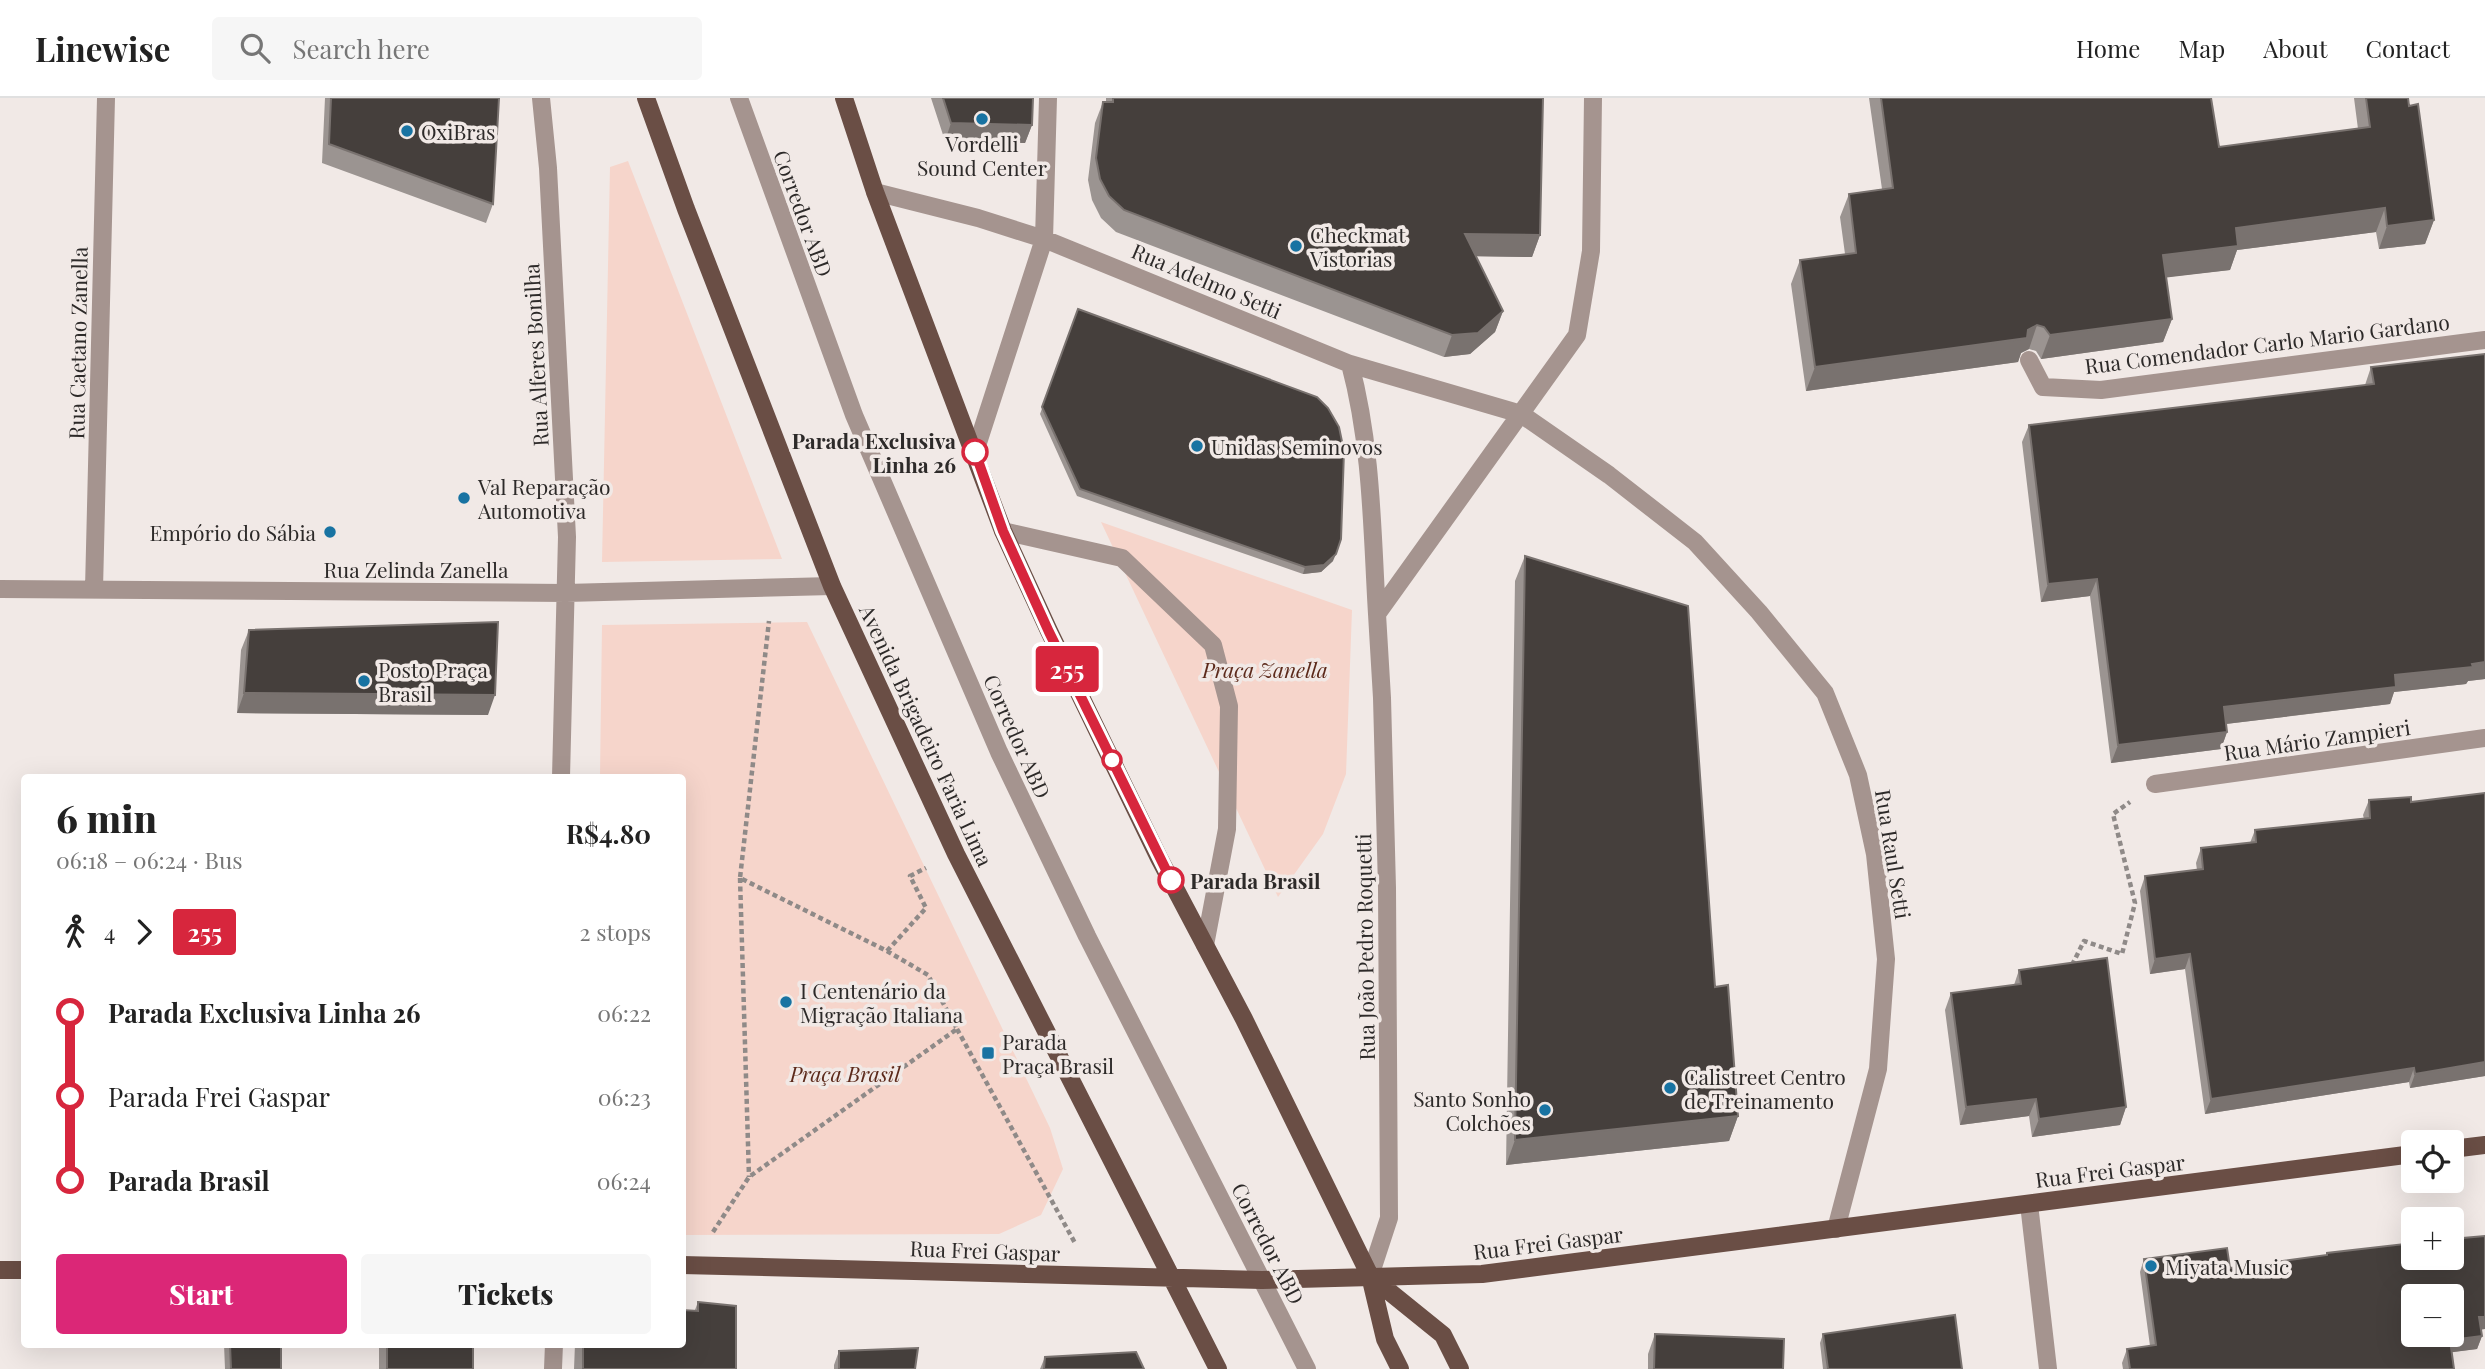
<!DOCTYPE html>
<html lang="en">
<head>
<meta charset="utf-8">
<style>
	body { margin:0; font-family:"Playfair Display",serif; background:#f6f6f6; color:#222; height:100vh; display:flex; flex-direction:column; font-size:26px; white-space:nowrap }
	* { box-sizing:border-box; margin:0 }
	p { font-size:23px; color:#767676 }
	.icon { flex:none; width:38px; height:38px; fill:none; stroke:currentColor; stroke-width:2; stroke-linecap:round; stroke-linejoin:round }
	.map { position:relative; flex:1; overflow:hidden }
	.details { position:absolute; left:21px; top:676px; width:665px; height:574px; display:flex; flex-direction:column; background:#fff; border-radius:7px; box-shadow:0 7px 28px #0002 }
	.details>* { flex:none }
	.badge { padding:0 14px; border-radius:5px; font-size:24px; line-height:46px }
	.tools { position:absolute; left:2401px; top:1032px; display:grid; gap:14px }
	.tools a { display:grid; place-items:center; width:63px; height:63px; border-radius:7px; background:#fff; box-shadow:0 7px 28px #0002; font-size:35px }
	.map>.badge { position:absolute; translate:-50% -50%; box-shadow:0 0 0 4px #fff }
	.legs { display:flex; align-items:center; gap:10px; height:77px; padding:0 35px; font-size:23px }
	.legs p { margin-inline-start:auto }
	.overview { display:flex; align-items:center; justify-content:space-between; height:119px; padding:0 35px }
	h1 { font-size:38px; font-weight:800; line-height:52px }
	.action { display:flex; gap:14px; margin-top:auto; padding:14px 35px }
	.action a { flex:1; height:80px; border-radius:7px; background:#db2777; color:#fff; font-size:28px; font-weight:800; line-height:80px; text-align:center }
	.action a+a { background:#f6f6f6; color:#222 }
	ul { padding:0 35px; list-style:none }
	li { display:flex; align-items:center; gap:24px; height:84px; font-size:26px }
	li i { display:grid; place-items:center; width:10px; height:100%; margin:0 9px; background:currentColor }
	li i::after { content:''; width:18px; height:18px; margin:-9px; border:5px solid; border-radius:50%; background:#fff }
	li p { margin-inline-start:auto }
	li:first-child i { background:linear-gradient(#0000 50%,currentColor 0) }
	li:last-child i { background:linear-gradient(currentColor 50%,#0000 0) }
	header { display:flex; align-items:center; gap:42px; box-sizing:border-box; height:98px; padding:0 35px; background:#fff; border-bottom:2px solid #e0e0e0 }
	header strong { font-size:33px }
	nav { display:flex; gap:38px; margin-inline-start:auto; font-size:24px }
	.search { width:490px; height:63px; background:#f6f6f6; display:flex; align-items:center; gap:18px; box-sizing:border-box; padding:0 24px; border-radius:7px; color:#767676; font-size:26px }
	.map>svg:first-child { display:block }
	.green { fill:#f6d5cb }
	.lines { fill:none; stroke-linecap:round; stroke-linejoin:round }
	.path { stroke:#8f8a88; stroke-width:4.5; stroke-dasharray:5 3.5; stroke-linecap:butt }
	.minor { stroke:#a5948f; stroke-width:18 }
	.major { stroke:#6a4e45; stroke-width:18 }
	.wall { fill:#9b9491 }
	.shaded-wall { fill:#79726f }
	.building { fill:#453f3c; stroke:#79726f; stroke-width:2; fill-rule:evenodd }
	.line-1-casing { stroke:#fff; stroke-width:16 }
	.line-1 { stroke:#d7263d; stroke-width:10 }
	.poi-dot { fill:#1873a2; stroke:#f1e9e6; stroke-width:2.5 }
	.stop-1-dot { fill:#fff; stroke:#d7263d; stroke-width:3.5 }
	.labels { text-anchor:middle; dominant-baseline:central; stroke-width:7; stroke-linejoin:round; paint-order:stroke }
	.poi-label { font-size:21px; fill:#2d2a29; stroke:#f1e9e6; text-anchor:start }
	.street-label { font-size:21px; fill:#2d2a29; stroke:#f1e9e6 }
	.stop-label { font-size:21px; font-weight:bold; fill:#2d2a29; stroke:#f1e9e6; text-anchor:end }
	.park-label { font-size:21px; font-style:italic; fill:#5c2a1b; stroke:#f1e9e6 }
</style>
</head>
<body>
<header>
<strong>Linewise</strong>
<div class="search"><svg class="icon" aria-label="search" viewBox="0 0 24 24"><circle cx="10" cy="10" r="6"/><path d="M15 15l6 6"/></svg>Search here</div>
<nav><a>Home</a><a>Map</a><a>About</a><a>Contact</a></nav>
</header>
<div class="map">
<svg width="2485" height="1271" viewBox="0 0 2485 1271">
	<rect width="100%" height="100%" fill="#f1e9e6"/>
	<path class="green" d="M628,63L782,461L602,464L610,69Z
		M1101,424L1352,512L1346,676L1323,736L1278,799Z
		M807,524L1050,1030L1063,1071L1041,1117L999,1136L683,1137L682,679H600L602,527Z"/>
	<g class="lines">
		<path class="path" d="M740,780L749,1079
			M887,853L926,810L910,778L926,770
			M2072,867L2084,843L2122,856L2135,805L2113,716L2130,704
			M957,931L1075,1145
			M713,1134L749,1079L957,931L928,877L887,853L740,780L769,523"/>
		<path class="minor" d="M541,0L548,70L567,439L561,679
			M739,0L854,317L999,654L1087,838L1307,1271
			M875,94L978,120L1044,141L1350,266L1521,316L1609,377L1695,444L1759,514L1825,595L1858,677L1875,756L1886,861L1878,971L1836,1131
			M2029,262L2043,289L2101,292L2485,242
			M1350,266C1372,348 1372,433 1377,516
			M975,354L1044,141L1048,0
			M1003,433L1122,460L1213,547L1229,608L1227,731L1205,847
			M0,491L566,495L832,488
			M94,491L106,0
			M2155,686L2485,640
			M2029,1106L2048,1271
			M1370,1178L1389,1120L1387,790L1382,600L1377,516L1577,237L1591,153L1593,0
			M553,1271L554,1246"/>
		<path class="major" d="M646,0L686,111L832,488L956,756L1218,1271
			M844,0L875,94L1003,433L1049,533L1159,760L1244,921L1370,1178L1385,1241L1400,1271
			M2452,1051L2485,1047
			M682,1167L1262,1182L1482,1176L2413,1056
			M0,1172H24
			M1370,1178L1443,1237L1460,1271"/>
	</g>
	<path class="wall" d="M325,0H499L493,106L486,125L322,65Z
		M931,0H1033L1032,27L1025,45L945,43Z
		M1106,0H1543L1540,137L1532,159L1476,158L1503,213L1495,234L1470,256L1444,259L1116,134L1101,120L1092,102L1088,82L1095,25L1103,4H1106Z
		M1869,0H2211L2219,49L2358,31L2354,0H2408L2434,122L2425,146L2379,151L2376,134L2237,152L2230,172L2166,179L2172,221L2163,244L2041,261L2036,253L2029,251L2021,255L2018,264L1806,293L1791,186L1800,162L1845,156L1840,119L1849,96L1882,91Z
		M1078,211L1333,463L1321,474L1303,476L1077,398L1040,316Z
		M2485,256V581L2468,583L2466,586L2394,594L2390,606L2226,626L2227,634L2221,651L2111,665L2090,498L2041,504L2022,344L2029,327L2365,287L2371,269Z
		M1525,458L1715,889L1738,1018L1729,1043L1506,1067L1515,483Z
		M249,532L488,617L237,615L241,552Z
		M2485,695V978L2410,990L2409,984L2205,1016L2185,871L2150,876L2140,793L2145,778L2197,772L2196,765L2201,750L2250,745L2255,732L2364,721L2363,717L2369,702L2411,704Z
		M2019,872L2126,1009L2120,1027L2032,1039L2029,1018L1960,1027L1945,912L1951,895L2014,887Z
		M2327,1155L2481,1232L2482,1238L2477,1251L2452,1254L2454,1271H2123L2122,1265L2127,1251L2150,1248L2140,1174L2144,1161L2230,1170L2326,1158Z
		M698,1204L736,1271H574L575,1246H682Z
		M1655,1236L1783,1271H1648V1256Z
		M1823,1236L1962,1271H1823L1820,1245Z
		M224,1246H281V1271H225Z
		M379,1246H473V1271H379Z
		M839,1253L915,1271H834V1267Z
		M1045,1259L1144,1271H1040Z"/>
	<path class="shaded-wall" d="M951,25L1032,27L1025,45L945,43Z
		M2385,110L2376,134L2237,152L2230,172L2154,181L2163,157L2236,130Z
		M2434,122L2425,146L2379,151L2387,128Z
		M1465,136L1540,137L1532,159L1457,158Z
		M1503,213L1495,234L1470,256L1444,259L1452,237Z
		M2172,221L2163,244L2041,261L2050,237Z
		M2037,227L2029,251L2021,255L2018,264L1806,293L1815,269L2028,232Z
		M1336,456L1333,463L1321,474L1303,476L1305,469Z
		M2097,481L2090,498L2041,504L2048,486Z
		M2485,564V581L2468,583L2466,586L2394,594L2390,606L2217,627L2224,609L2395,577Z
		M244,595L495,597L488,617L237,615Z
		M2227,634L2221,651L2111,665L2118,647Z
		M2190,856L2185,871L2150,876L2155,861Z
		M2485,964V978L2410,990L2415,976Z
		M2414,970L2409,984L2205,1016L2211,1001Z
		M2036,1001L2029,1018L1960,1027L1966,1009Z
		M2126,1009L2120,1027L2032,1039L2039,1021Z
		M1738,1018L1729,1043L1506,1067L1515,1042Z
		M2479,1219H2485V1231L2474,1233Z
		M2482,1238L2477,1251L2446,1255L2450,1242Z"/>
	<path class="building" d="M331,0H499L493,106L329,46Z
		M943,0H1033L1032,27L951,25Z
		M1113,0H1543L1540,137L1465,136L1503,213L1478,235L1452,237L1124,112L1109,98L1100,81L1096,60L1103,4H1113Z
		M1881,0H2211L2219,49L2370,29L2366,0H2408L2409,8L2418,6L2434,122L2387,128L2385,110L2236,130L2238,148L2163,157L2172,221L2050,237L2044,229L2037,227L2028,232L2027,240L1815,269L1800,162L1856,155L1849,96L1893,90Z
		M1078,211L1317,299L1328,310L1339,329L1344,353L1341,441L1336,456L1324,467L1305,469L1080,391L1042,309Z
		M2485,256V564L2472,566L2473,569L2395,577L2396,589L2224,609L2227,634L2118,647L2097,481L2048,486L2029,327L2374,286L2371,269Z
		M1525,458L1688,508L1715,889L1728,887L1738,1018L1515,1042Z
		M498,524L495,597L244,595L249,532Z
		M246,677L473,678L246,679Z
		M2485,695V964L2415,976L2414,970L2211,1001L2190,856L2155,861L2145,778L2203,771L2201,750L2256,744L2255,732L2370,720L2369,702L2411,699V704Z
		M2107,860L2126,1009L2039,1021L2036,1001L1966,1009L1951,895L2021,886L2019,872Z
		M2485,1138V1219H2479L2482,1238L2450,1242L2454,1271H2130L2127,1251L2156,1247L2144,1161L2227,1150L2230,1170L2327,1157V1155L2413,1145V1160H2452V1141ZM2413,1199H2452V1237H2413Z
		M698,1204L736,1208V1271H583V1246H682V1212L698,1213Z
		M1955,1217L1962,1271H1828L1823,1236Z
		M1655,1236L1784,1241L1783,1271H1654Z
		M230,1246H281V1271H231Z
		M387,1246H473V1271H387Z
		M918,1250L915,1271H839V1253Z
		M1136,1254L1144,1271H1044L1045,1259Z"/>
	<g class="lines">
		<defs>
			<path id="line-1" d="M975,354L1003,433L1049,534L1171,782"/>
		</defs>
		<use href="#line-1" class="line-1-casing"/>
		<use href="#line-1" class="line-1"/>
	</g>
	<g class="poi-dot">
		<circle cx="982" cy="21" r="7"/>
		<circle cx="407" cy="33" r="7"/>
		<circle cx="1296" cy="148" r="7"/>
		<circle cx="1197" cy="348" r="7"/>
		<circle cx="464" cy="400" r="7"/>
		<circle cx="330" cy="434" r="7"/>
		<circle cx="364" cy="583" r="7"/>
		<circle cx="786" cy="904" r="7"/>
		<rect x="981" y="948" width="14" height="14" rx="3.5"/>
		<circle cx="1670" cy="990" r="7"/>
		<circle cx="1545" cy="1012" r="7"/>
		<circle cx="2151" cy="1168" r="7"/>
	</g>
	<g class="stop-1-dot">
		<circle cx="975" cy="354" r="12"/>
		<circle cx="1112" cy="662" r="9"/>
		<circle cx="1171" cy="782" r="12"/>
	</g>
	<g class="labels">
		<g class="poi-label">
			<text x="421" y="33">OxiBras</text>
			<text x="982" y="45" text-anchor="middle">Vordelli<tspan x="982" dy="24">Sound Center</tspan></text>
			<text x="1310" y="136">Checkmat<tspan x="1310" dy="24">Vistorias</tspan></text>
			<text x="1211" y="348">Unidas Seminovos</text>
			<text x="478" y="388">Val Reparação<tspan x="478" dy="24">Automotiva</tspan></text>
			<text x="316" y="434" text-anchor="end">Empório do Sábia</text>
			<text x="378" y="571">Posto Praça<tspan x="378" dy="24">Brasil</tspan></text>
			<text x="800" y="892">I Centenário da<tspan x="800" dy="24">Migração Italiana</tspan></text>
			<text x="1002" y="943">Parada<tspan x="1002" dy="24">Praça Brasil</tspan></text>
			<text x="1684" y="978">Calistreet Centro<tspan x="1684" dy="24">de Treinamento</tspan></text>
			<text x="1531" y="1000" text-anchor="end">Santo Sonho<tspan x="1531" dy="24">Colchões</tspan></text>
			<text x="2165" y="1168">Miyata Music</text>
		</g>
		<g class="street-label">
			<text transform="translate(804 115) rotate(70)">Corredor ABD</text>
			<text transform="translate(1207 182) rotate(23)">Rua Adelmo Setti</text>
			<text transform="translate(77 245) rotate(-89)">Rua Caetano Zanella</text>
			<text transform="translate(2267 245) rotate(-7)">Rua Comendador Carlo Mario Gardano</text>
			<text transform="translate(535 257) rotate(-93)">Rua Alferes Bonilha</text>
			<text x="416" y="471">Rua Zelinda Zanella</text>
			<text transform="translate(927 637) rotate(65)">Avenida Brigadeiro Faria Lima</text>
			<text transform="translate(1018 638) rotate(66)">Corredor ABD</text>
			<text transform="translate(2317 641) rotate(-8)">Rua Mário Zampieri</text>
			<text transform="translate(1894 756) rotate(81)">Rua Raul Setti</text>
			<text transform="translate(1364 849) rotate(-91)">Rua João Pedro Roquetti</text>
			<text transform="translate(2110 1072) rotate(-7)">Rua Frei Gaspar</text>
			<text transform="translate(1548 1144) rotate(-7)">Rua Frei Gaspar</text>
			<text transform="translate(1269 1145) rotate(63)">Corredor ABD</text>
			<text transform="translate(985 1152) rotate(2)">Rua Frei Gaspar</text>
		</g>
		<g class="stop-label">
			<text x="956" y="342">Parada Exclusiva<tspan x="956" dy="24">Linha 26</tspan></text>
			<text x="1190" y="782" text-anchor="start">Parada Brasil</text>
		</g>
		<g class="park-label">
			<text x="1265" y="571">Praça Zanella</text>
			<text x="845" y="975">Praça Brasil</text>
		</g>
	</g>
</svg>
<div class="tools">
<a><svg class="icon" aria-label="locate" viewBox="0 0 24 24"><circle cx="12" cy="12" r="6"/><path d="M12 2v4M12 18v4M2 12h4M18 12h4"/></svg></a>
<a>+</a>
<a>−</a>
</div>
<b class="badge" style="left:1067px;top:571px;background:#d7263d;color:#fff">255</b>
<section class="details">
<div class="overview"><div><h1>6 min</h1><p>06:18 – 06:24 · Bus</p></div><b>R$4.80</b></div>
<div class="legs"><svg class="icon" aria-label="walk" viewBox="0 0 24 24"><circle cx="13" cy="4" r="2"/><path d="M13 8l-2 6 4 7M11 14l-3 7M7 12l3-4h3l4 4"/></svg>4<svg class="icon" aria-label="forward" viewBox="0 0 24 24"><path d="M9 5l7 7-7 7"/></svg><b class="badge" style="background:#d7263d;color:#fff">255</b><p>2 stops</p></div>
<ul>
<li><i style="color:#d7263d"></i><b>Parada Exclusiva Linha 26</b><p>06:22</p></li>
<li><i style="color:#d7263d"></i><span>Parada Frei Gaspar</span><p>06:23</p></li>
<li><i style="color:#d7263d"></i><b>Parada Brasil</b><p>06:24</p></li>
</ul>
<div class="action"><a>Start</a><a>Tickets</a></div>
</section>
</div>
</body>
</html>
